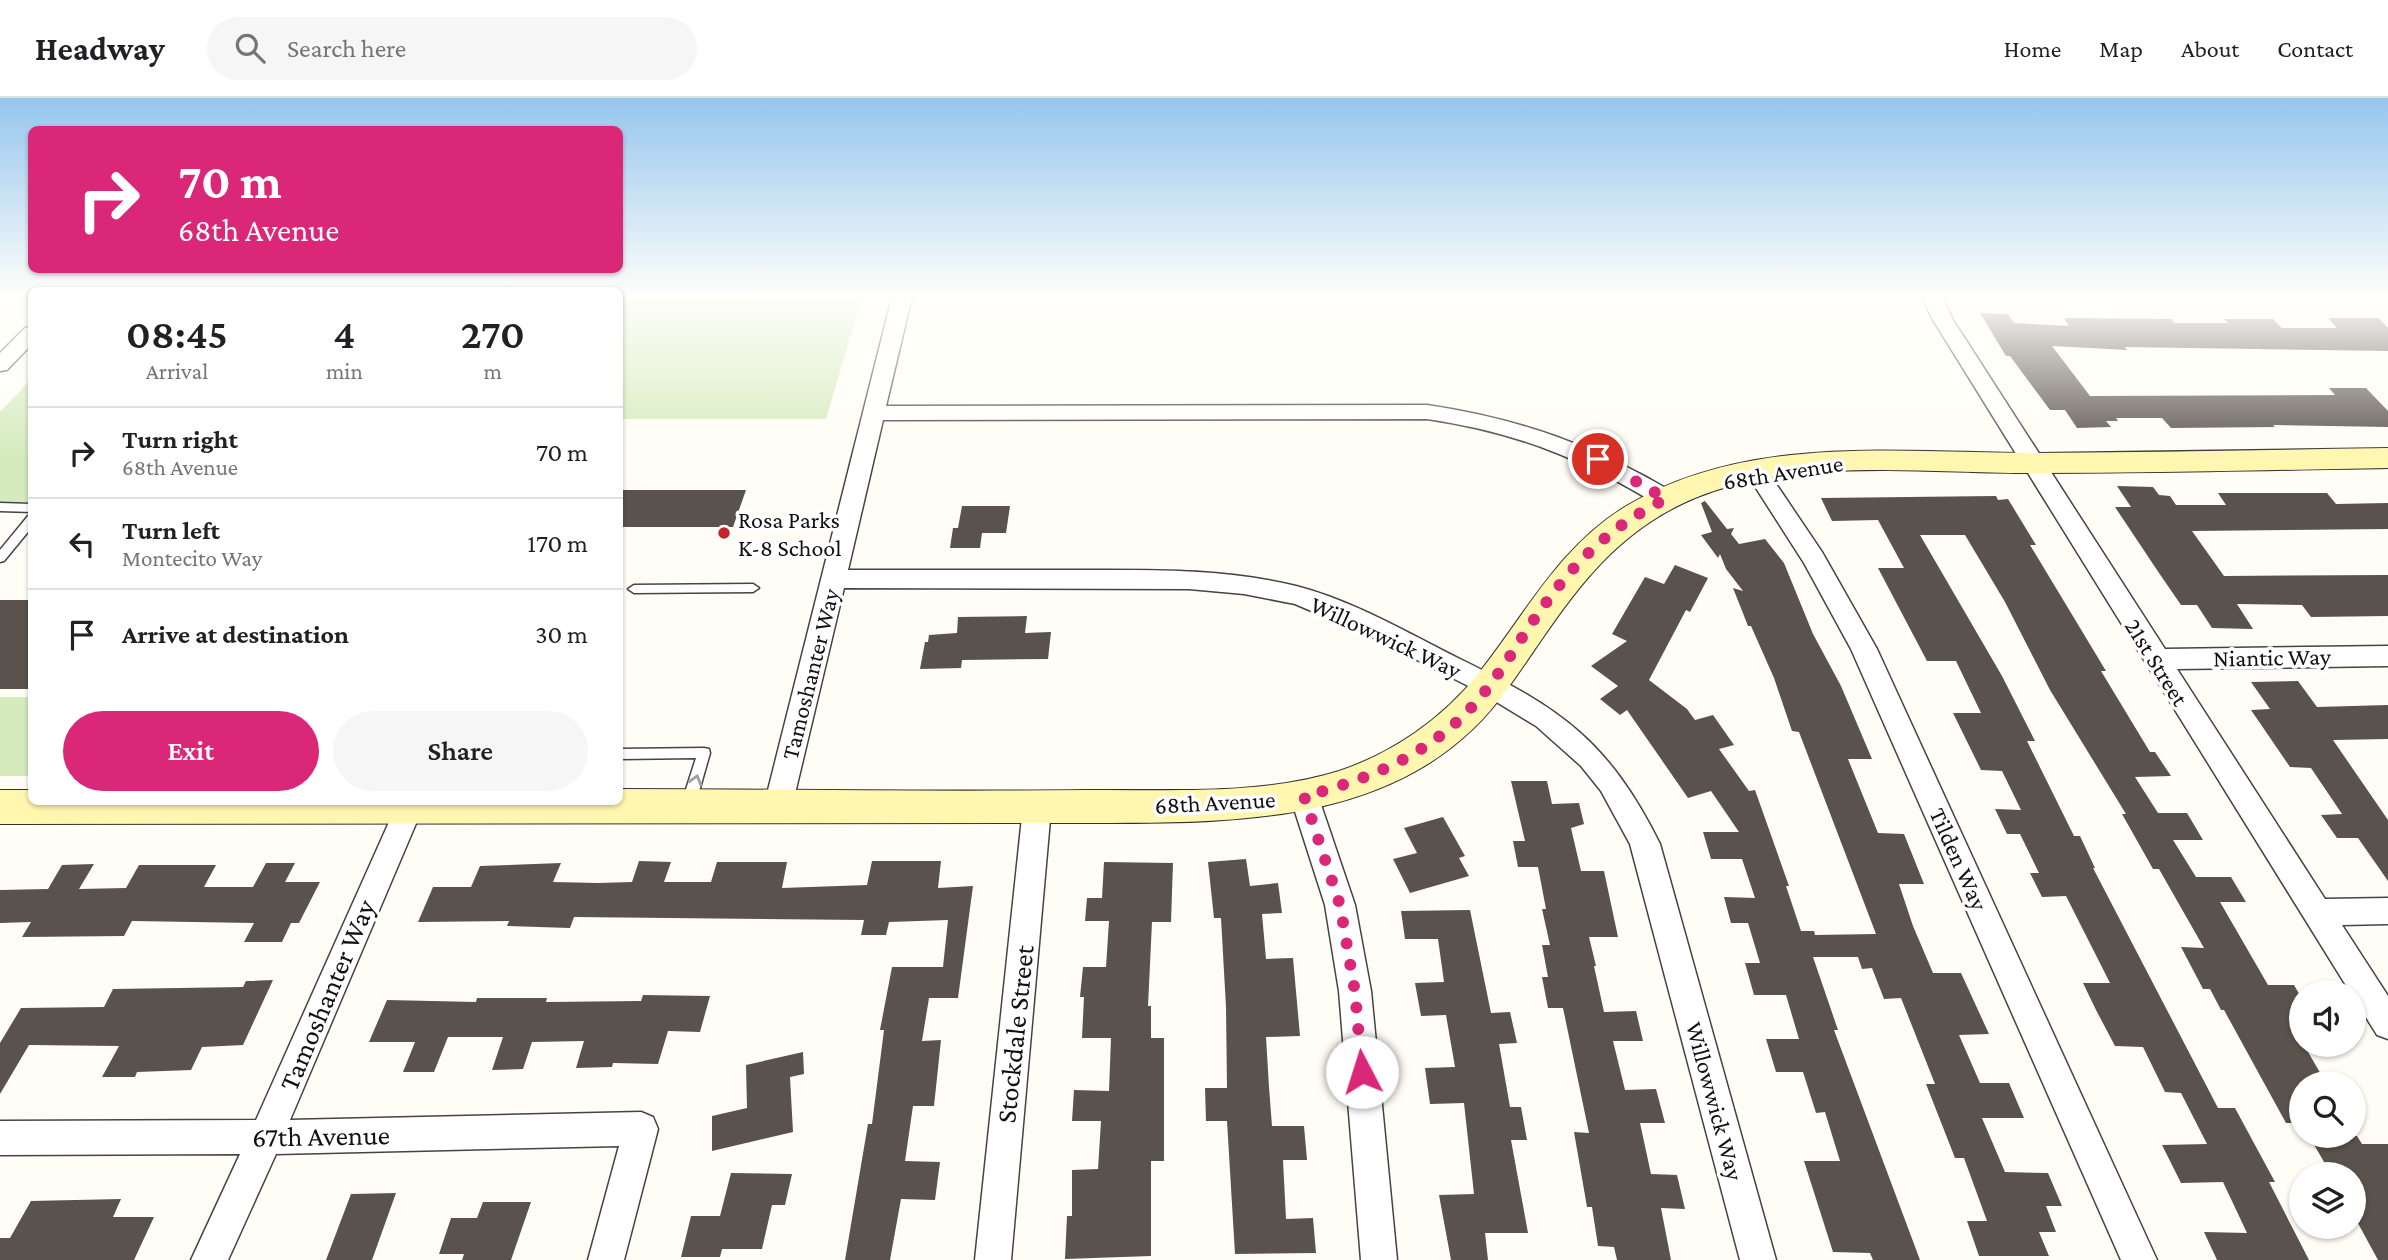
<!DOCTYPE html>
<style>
body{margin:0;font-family:"Crimson Pro",serif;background:#f6f6f6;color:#202124;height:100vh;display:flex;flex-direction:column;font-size:26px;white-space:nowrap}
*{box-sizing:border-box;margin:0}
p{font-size:23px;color:#757577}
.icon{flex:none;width:38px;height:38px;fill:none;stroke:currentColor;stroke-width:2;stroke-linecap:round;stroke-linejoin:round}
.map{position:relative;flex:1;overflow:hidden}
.sheet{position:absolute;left:28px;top:189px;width:595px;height:518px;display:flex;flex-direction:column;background:#fff;border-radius:10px;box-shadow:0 2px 5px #0004}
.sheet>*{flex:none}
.hud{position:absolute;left:28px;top:28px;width:595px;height:147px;border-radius:10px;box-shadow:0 2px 5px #0004;background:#db2777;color:#fff;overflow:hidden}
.buttons{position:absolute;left:2289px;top:882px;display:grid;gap:14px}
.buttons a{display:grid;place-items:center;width:77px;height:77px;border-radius:50%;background:#fff;box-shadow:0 2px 5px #0004;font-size:35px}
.pin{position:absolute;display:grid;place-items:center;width:60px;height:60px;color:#fff;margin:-30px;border:4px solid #fff;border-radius:50%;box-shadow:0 2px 7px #0007}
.me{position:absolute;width:77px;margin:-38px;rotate:355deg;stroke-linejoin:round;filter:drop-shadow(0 0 5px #0008)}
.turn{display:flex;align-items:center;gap:24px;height:147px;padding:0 35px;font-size:32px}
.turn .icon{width:91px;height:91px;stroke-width:2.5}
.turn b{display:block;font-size:49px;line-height:60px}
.eta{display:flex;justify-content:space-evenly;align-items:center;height:119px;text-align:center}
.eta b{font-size:42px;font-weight:600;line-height:49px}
.primary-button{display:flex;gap:14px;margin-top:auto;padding:14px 35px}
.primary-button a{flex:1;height:80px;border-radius:42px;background:#db2777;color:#fff;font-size:28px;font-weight:600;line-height:80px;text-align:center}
.primary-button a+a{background:#f6f6f6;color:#202124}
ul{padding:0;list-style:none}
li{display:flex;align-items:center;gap:21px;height:91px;padding:0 35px;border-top:2px solid #e0e0e0}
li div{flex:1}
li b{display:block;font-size:26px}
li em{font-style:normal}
header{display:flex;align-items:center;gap:42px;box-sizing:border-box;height:98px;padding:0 35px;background:#fff;border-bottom:2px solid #e0e0e0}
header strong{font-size:33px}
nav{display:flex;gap:38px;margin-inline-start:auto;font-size:24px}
.search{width:490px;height:63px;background:#f6f6f6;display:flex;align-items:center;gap:18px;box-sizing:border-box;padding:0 24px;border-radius:38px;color:#757577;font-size:26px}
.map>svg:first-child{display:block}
</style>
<header>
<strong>Headway</strong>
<div class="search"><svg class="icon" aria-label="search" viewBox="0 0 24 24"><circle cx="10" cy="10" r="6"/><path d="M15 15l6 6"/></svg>Search here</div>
<nav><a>Home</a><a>Map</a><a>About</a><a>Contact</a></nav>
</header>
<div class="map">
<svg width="2388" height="1162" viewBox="0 0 2388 1162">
<rect width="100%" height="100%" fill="#fffdf5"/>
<g fill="#d5ebbd">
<path d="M620,199H862L826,321H620Z"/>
<path d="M31,281V404H0V314Z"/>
<rect x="0" y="599" width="31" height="79"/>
</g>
<g fill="#5a524d">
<path d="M1980,215L2008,216L2014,225L2069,228L2064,220L2171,221L2174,225H2228L2224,221H2273L2282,230H2337L2328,220H2379L2388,230V253L2125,249L2127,252L2052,248L2090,298L2335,297L2329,290H2366L2388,313V329L2273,327L2275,329L2171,330L2162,320H2116L2118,323H2106L2111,329L2077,330L2065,312H2050L2010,258H2006Z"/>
<path d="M2117,388L2153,389L2159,397L2170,398L2176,407H2226L2218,395H2327L2336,406L2388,405V431L2192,433L2224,478L2388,477V518L2311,519L2302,507L2237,506L2253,531L2212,530L2197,507H2181L2159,475L2115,409H2131Z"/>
<path d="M620,392H746L733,429H620Z"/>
<path d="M1996,398L1998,402L2008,401L2036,447H2030L2106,573H2101L2150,654H2155L2171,678L2135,679L2158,715H2187L2203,742H2173L2196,779H2231L2246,804H2220L2268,887H2294L2301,899V947H2304L2326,985H2301V1025H2286L2224,912H2221L2210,891H2203L2181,849L2204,850L2159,771H2153L2122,716H2126L2050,592L2005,504L1965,437H1920L2002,578L2035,643H2027L2074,738H2080L2095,770H2093L2218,1010H2235L2275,1084H2269L2309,1162H2217L2204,1134L2247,1135L2223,1084L2181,1085L2162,1047L2207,1046L2181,995L2165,994L2143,949L2115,948L2096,912L2083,885H2110L2066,798L2042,799L2030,775H2039L2020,736H2007L1995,711L2021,712L2002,673L1981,672L1953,615H1981L1956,563H1927L1878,470H1904L1878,422L1832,423L1821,400Z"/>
<path d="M1705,403L1727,431L1734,430L1731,436L1739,446L1765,441L1784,465L1813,536L1841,588L1872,661H1848L1878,735L1904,736L1924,786H1899L1913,828L1933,875H1961L1989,936L1959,937L1980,985H2009L2024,1020H1982L2005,1074L2048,1075L2062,1108H2046L2056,1134H2039L2049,1158H1979L1967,1123H1987L1964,1060H1955L1926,986H1935L1901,900L1884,901L1872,870L1862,871L1858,859H1813L1838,932H1834L1920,1162H1873L1870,1155L1833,1154L1804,1063H1840L1825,1014L1816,1015L1803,974H1776L1766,941H1799L1786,897H1754L1745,865H1760L1748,825H1731L1724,799L1755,800L1742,761H1711L1703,734H1739L1711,693L1688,700L1627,612L1620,617L1600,601L1618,588L1591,568L1627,543L1612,536L1645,479L1664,486L1675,467L1708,480L1690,514L1686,512L1649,582L1687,611L1695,622L1713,617L1734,647L1719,651L1749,693L1755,692L1789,788H1786L1801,833H1814L1815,837L1876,836L1799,634L1792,633L1774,580L1751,528H1748L1733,490L1743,493L1726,471L1720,456L1718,460L1701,437L1712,434L1701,405Z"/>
<path d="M962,408H1010L1006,435H982L980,450H950L953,430H958Z"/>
<rect x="0" y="502" width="32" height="89"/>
<path d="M1027,518L1025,535L1051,534L1048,561L962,562L961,570L920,571L925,544H928L929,537L957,535L958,519Z"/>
<path d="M2298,583L2317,609L2388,607V641L2333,642L2388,722V783L2358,740H2337L2321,717L2342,716L2311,670L2290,669L2251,612L2270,611L2251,584Z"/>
<path d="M1511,683H1547L1552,706L1579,705L1584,726L1571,730L1581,773H1604L1618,839H1589L1596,868H1594L1604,914L1636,913L1643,943H1613L1625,992L1656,991L1665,1025H1640L1651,1076L1677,1077L1685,1111L1661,1110L1671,1162H1617L1614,1149L1598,1148L1592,1109H1587L1574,1034L1589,1035L1563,910H1548L1542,879H1548L1542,847H1550L1542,811H1546L1538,769H1518L1513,743H1525Z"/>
<path d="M1443,719L1465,758L1459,760L1469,778L1410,795L1393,761L1417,755L1404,730Z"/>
<path d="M1246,761L1250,788L1278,785L1282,815L1262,816L1266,861L1293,860L1300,938L1266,939L1269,989L1272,1028H1304L1307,1062H1283L1286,1121L1313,1120L1316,1155L1235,1156L1227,1023H1206L1205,990H1227L1226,909L1221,820H1214L1208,764Z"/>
<path d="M639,763L671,764L664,784H711L717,764H787L782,790L867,787L872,763H941L938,790L973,788L958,900H929L922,943L941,942L934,1008H913L905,1063L940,1064L935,1102L901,1101L890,1162H845L868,1026H872L884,932H880L892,869H943L948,822L889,824L886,837H861L864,822L574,819L570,830L507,828L509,823L418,824L433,789H471L480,768L561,765L553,784L598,785L632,784Z"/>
<path d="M1104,764L1173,765L1171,824H1152L1148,908H1151V940H1164V1063H1151V1158L1065,1161L1067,1118H1072V1072L1098,1071L1101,1023H1072L1074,992L1109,993L1111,940H1082L1084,899H1080L1083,869H1106L1109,823H1085L1087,800H1102Z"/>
<path d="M266,765H295L285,784H320L299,825H291L282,844H244L254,825L132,823L124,838L22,839L31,824L0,825V792L48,791L62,767L94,766L79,791L126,790L139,767H216L204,789H253Z"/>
<path d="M1470,812L1491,915L1510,914L1517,945L1499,946L1510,1009H1521L1527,1042H1511L1528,1135H1485L1488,1162H1451L1439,1097L1474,1096L1464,1005L1430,1006L1425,970L1455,969L1446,917L1421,918L1415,885L1444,884L1438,841H1405L1401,813Z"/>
<path d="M273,882L243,947L202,949L191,972L137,974L135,979H102L119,948L29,947L0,996V945L21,910L104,909L113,891L243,889L246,883Z"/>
<path d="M643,897L710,898L700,934L668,933L658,966L613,965L612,969L576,970L584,943L532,944L523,971L492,972L503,939H448L434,974H403L415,944H369L387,902L476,904L477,900H547L546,904L641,903Z"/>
<path d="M803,954L804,976L790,979L793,1034L712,1053V1018L747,1010L746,967Z"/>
<path d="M2309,1038H2357L2362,1046H2388V1162H2378L2354,1118V1076H2331Z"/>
<path d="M731,1075L792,1076L785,1107H772L762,1151H722L720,1159H681L691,1118H720Z"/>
<path d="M396,1095L372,1162H326L351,1096Z"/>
<path d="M121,1101L113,1119H154L134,1162H0V1140H10L31,1103Z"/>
<path d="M483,1104H531L511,1162H462L464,1156H439L451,1120H477Z"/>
</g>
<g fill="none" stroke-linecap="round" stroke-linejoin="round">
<defs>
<g id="lane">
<path d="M0,405L32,406V414L0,413Z"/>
<path d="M32,417V429L4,463L0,464V452L28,418Z"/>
<path d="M753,486L759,490L753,494L634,495L628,491L634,487Z"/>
<path d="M704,650L709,651L710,655L696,704L694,708L689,709L684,708L682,704L696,660L620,661V651Z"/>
</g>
<g id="street">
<path d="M892,199H912L886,308L1427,307C1520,321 1594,347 1674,395L1678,401L1674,407L1666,409L1658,407C1582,360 1515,334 1427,321L883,322L848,472C923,472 999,472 1075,472C1149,472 1223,470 1296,488C1354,503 1406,534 1460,561C1561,611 1608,642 1660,746L1776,1162H1740L1630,746L1601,693L1581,668L1536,628L1480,594L1370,538L1295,506L1244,496L1189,491L844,490L792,708L788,716L778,720L768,716L764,708Z"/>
<path d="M1922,199H1942L1953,222L2165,551L2388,548V568L2177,571L2325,801L2388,800V826L2342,827L2388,898V941L2377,937L2354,900V894H2350L1933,222Z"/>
<path d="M32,228V246L7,272L0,273V255L25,230Z"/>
<path d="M1756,365L1764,368L1822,454L1877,551L2157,1162H2121L1851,551L1804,465L1745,373L1748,368Z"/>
<path d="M1304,686L1314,690L1318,698L1355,807L1371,893L1397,1162H1361L1339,893L1325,807L1290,698L1294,690Z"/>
<path d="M1037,698L1047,702L1051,710L1011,1162H975L1023,710L1027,702Z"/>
<path d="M398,704H420L423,709L290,1022L641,1014L653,1019L658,1031L624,1162H588L619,1048L276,1056L228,1162H191L240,1056L0,1057V1023L256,1022Z"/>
</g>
<path id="secondary" d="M2388,350V370C2271,372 2153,375 2036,375C1927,376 1798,358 1695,400C1602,439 1563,513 1508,590C1404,737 1217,724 1058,725L0,726V692H32V704H620V691C775,691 930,694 1085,692C1169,691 1259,698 1339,673C1393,655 1443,620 1478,576C1525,517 1560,447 1628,407C1750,335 1901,355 2037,355C2154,354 2271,352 2388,350Z"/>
</defs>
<use href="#lane" stroke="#444" stroke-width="3"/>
<use href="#street" stroke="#444" stroke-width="3"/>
<use href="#secondary" stroke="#333" stroke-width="2"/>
<use href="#lane" fill="#fff" fill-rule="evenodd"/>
<use href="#street" fill="#fff" fill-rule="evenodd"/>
<use href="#secondary" fill="#fff6b0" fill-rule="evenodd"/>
</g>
<defs><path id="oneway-chevron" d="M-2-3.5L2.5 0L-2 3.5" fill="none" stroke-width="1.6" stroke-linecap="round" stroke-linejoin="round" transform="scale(1.75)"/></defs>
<use stroke="#a0a0a0" href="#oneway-chevron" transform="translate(696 682) rotate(-74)"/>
<linearGradient id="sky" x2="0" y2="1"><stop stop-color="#95c6ee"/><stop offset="0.55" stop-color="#fffefa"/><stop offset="1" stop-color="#fffefa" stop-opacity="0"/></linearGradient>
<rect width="2388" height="361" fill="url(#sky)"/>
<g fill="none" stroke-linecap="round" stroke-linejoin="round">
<path stroke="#db2777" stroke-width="12" stroke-dasharray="0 21.6" d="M1362,974L1355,894L1340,807L1304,698C1365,683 1425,658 1468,613C1498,582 1518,543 1543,509C1576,462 1614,426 1666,401L1598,361"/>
</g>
<circle fill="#c4262e" stroke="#fff" stroke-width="2.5" cx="724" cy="435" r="7"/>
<g text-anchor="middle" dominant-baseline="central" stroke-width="7" stroke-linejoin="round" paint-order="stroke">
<g font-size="24" fill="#111" stroke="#fff">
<text transform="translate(1783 374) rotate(-9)">68th Avenue</text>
<text transform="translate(1386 539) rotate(25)">Willowwick Way</text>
<text transform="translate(2272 559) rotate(-1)">Niantic Way</text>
<text transform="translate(2157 564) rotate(58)">21st Street</text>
<text transform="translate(810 576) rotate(-76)">Tamoshanter Way</text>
<text transform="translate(1215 704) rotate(-3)">68th Avenue</text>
<text transform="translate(1959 761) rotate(66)">Tilden Way</text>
<text transform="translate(1715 1003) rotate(75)">Willowwick Way</text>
</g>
<g font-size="24" fill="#111" stroke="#fff" text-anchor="start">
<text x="738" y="421">Rosa Parks<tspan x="738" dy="28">K-8 School</tspan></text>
</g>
<g font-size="28" fill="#111" stroke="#fff">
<text transform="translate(327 897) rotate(-67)">Tamoshanter Way</text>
<text transform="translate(1015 936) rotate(-84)">Stockdale Street</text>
<text transform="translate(321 1038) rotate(-1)">67th Avenue</text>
</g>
</g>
</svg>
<div class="buttons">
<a><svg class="icon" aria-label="sound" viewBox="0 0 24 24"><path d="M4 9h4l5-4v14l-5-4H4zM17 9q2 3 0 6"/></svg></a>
<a><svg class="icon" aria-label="search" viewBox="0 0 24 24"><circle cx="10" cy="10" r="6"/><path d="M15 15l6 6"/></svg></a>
<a><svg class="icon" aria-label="layers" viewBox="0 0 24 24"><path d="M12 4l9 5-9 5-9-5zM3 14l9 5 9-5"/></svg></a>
</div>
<div class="pin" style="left:1598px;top:361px;background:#d93025"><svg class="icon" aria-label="arrive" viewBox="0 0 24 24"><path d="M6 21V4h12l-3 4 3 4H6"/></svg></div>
<svg class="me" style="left:1362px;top:974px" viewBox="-20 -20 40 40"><circle r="19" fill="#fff"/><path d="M0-13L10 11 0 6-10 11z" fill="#db2777"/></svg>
<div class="hud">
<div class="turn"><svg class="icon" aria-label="right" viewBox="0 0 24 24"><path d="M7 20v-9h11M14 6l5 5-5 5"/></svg><div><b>70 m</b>68th Avenue</div></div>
</div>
<section class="sheet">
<div class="eta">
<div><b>08:45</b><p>Arrival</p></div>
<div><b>4</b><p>min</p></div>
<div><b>270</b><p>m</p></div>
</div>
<ul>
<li><svg class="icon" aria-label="right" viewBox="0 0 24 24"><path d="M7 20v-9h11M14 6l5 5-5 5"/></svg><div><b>Turn right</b><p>68th Avenue</p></div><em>70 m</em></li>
<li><svg class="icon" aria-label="left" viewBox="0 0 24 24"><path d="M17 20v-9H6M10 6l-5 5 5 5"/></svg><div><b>Turn left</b><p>Montecito Way</p></div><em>170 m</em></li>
<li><svg class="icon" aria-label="arrive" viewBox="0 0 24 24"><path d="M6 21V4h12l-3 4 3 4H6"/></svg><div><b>Arrive at destination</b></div><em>30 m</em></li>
</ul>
<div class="primary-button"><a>Exit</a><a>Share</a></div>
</section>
</div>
